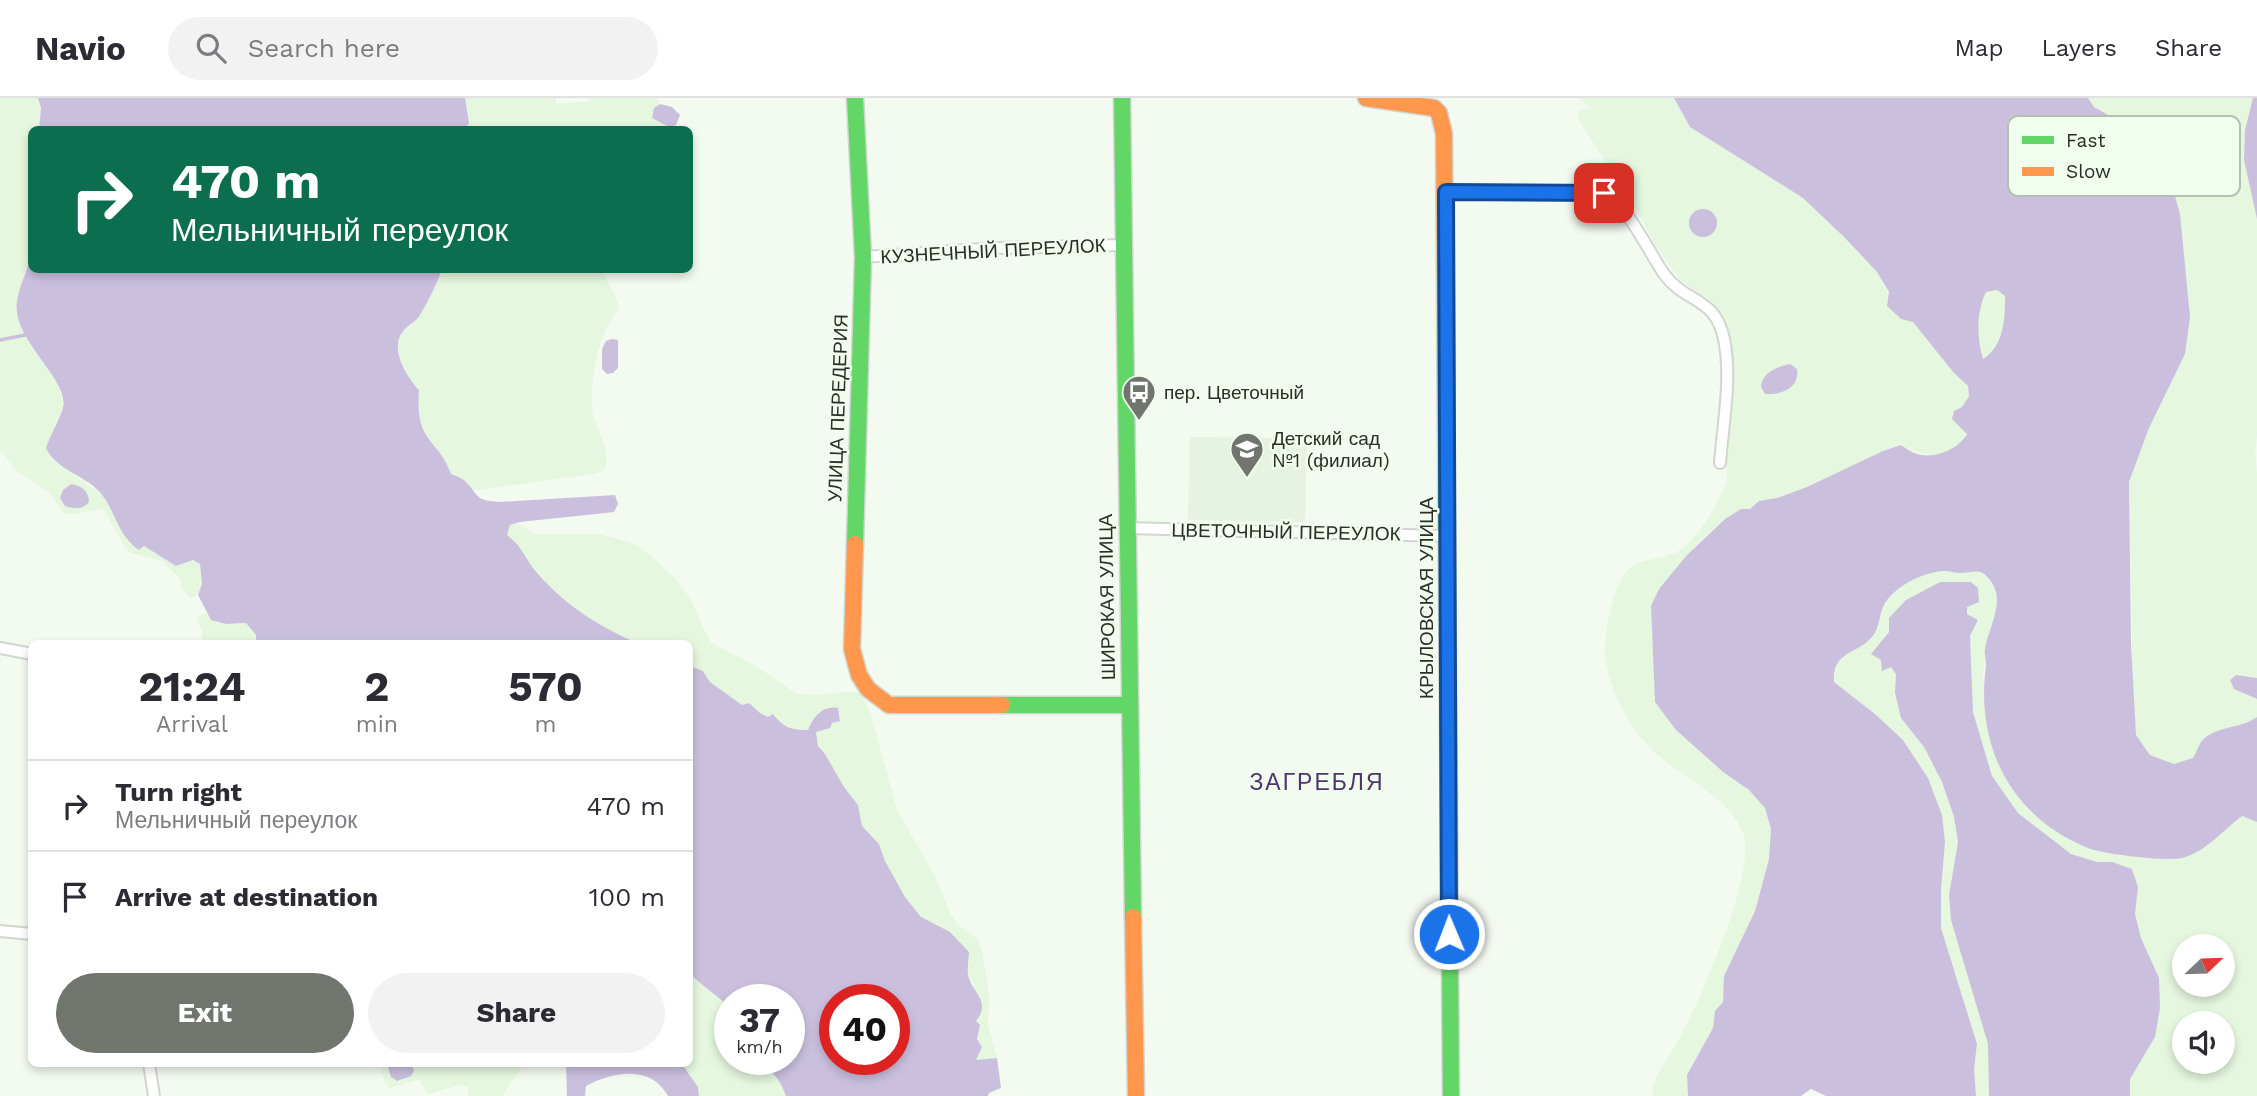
<!DOCTYPE html>
<meta charset="utf-8">
<style>
body{margin:0;font-family:"Work Sans",sans-serif;background:#f2f2f3;color:#2b2b33;height:100vh;display:flex;flex-direction:column;font-size:26px;white-space:nowrap}
*{box-sizing:border-box;margin:0}
p{font-size:23px;color:#7c7c81}
.icon{flex:none;width:38px;height:38px;fill:none;stroke:currentColor;stroke-width:2;stroke-linecap:round;stroke-linejoin:round}
.map{position:relative;flex:1;overflow:hidden}
.side{position:absolute;left:28px;top:542px;width:665px;height:427px;display:flex;flex-direction:column;background:#fff;border-radius:10px;box-shadow:0 4px 10px #0003}
.side>*{flex:none}
.guide{position:absolute;left:28px;top:28px;width:665px;height:147px;border-radius:10px;box-shadow:0 4px 10px #0003;background:#0b6e4f;color:#fff;overflow:hidden}
.needle{width:46px;rotate:67deg}
.fabs{position:absolute;left:2172px;top:836px;display:grid;gap:14px}
.fabs a{display:grid;place-items:center;width:63px;height:63px;border-radius:50%;background:#fff;box-shadow:0 4px 10px #0003;font-size:35px}
.speed{position:absolute;left:714px;top:886px;display:flex;gap:14px;font-size:35px;font-weight:700;text-align:center}
.speed>*{display:grid;place-content:center;width:91px;height:91px;border-radius:50%;background:#fff;box-shadow:0 4px 10px #0003;line-height:1}
.speed small{font-size:18px;font-weight:400}
.speed .limit{border:10px solid #d22;background:#fff;color:#111}
.pin{position:absolute;display:grid;place-items:center;width:60px;height:60px;color:#fff;margin:-30px;border-radius:14px;box-shadow:0 4px 10px #0006}
.me{position:absolute;width:77px;margin:-38px;rotate:359deg;stroke-linejoin:round;filter:drop-shadow(0 0 5px #0008)}
.turn{display:flex;align-items:center;gap:24px;height:147px;padding:0 28px;font-size:32px}
.turn .icon{width:91px;height:91px;stroke-width:2.5}
.turn b{display:block;font-size:49px;line-height:60px}
.eta{display:flex;justify-content:space-evenly;align-items:center;height:119px;text-align:center}
.eta b{font-size:42px;font-weight:700;line-height:49px}
.action{display:flex;gap:14px;margin-top:auto;padding:14px 28px}
.action a{flex:1;height:80px;border-radius:42px;background:#70756e;color:#fff;font-size:28px;font-weight:700;line-height:80px;text-align:center}
.action a+a{background:#f2f2f3;color:#2b2b33}
ul{padding:0;list-style:none}
li{display:flex;align-items:center;gap:21px;height:91px;padding:0 28px;border-top:2px solid #e1e1e2}
li div{flex:1}
li b{display:block;font-size:26px}
li em{font-style:normal}
header{display:flex;align-items:center;gap:42px;box-sizing:border-box;height:98px;padding:0 35px;background:#fff;border-bottom:2px solid #e1e1e2}
header strong{font-size:33px}
nav{display:flex;gap:38px;margin-inline-start:auto;font-size:24px}
.search{width:490px;height:63px;background:#f2f2f3;display:flex;align-items:center;gap:18px;box-sizing:border-box;padding:0 24px;border-radius:38px;color:#7c7c81;font-size:26px}
.map>svg:first-child{display:block}
</style>
<header>
<strong>Navio</strong>
<div class="search"><svg class="icon" aria-label="search" viewBox="0 0 24 24"><circle cx="10" cy="10" r="6"/><path d="M15 15l6 6"/></svg>Search here</div>
<nav><a>Map</a><a>Layers</a><a>Share</a></nav>
</header>
<div class="map">
<svg width="2257" height="998" viewBox="0 0 2257 998">
<rect width="100%" height="100%" fill="#f3faf0"/>
<path fill="#e6f3e2" d="M1190,339L1307,340L1305,424L1188,422Z"/>
<g fill="#e5f7df" fill-rule="evenodd">
<path d="M0,0H38L41,10L39,31L32,32L31,157L17,204L22,230L32,250L57,285L64,308L55,326L52,362L103,397L130,446L144,448L176,468L193,462L200,466L202,486L198,497L191,500L182,490L180,481L162,463L131,455L126,451L103,410L76,416H65L49,394L16,372L0,352Z"/>
<path d="M465,0H556V6L591,3L590,0H657L660,6L654,10L669,29L676,27L673,32L465,31L469,25Z"/>
<path d="M1579,0H1674L1690,29L1803,100L1846,141L1877,174L1901,221L1913,223L1954,275L1968,288L1969,298L1962,309L1967,336C1952,362 1924,360 1901,347L1807,389L1777,400L1759,403L1751,411C1726,412 1690,452 1676,472V632L1722,674L1749,692L1765,710L1771,731L1769,761L1755,813L1724,878V904L1715,913L1713,930L1687,977L1688,998H1652C1655,974 1665,966 1676,946C1699,908 1751,785 1745,743C1740,709 1691,682 1665,663C1635,641 1613,602 1606,565C1603,549 1607,529 1610,513C1613,502 1619,482 1626,474C1638,460 1658,462 1674,455C1694,448 1720,404 1726,384C1728,379 1727,374 1726,369L1733,276L1728,235L1724,221L1712,203L1681,183L1672,171L1653,143L1622,82L1602,58L1578,21V14L1581,11H1591Z"/>
<path d="M2089,0H2253L2245,32L2244,61L2257,121V337L2255,356L2257,375V580L2250,578L2234,591L2257,601V619C2230,639 2213,621 2193,660L2174,666L2150,657L2136,637L2133,600L2129,384L2149,330L2152,43L2094,9Z"/>
<path d="M442,172H602C607,185 616,196 619,209C615,218 609,225 605,233C595,256 591,284 592,309C593,330 615,353 603,373L593,376L471,393L466,383L451,376C444,357 437,352 426,337C418,324 418,307 419,292C407,279 389,250 404,232C409,226 416,224 420,217C429,202 436,187 442,172Z"/>
<path d="M1997,192L2005,198C2005,221 2004,247 1983,261C1978,238 1976,215 1986,194Z"/>
<path d="M516,425L536,436H599L629,444L643,451L675,480L690,500L710,544L756,568L797,596L822,597L849,593L859,595L865,602L870,614L897,712L937,782L951,817L958,827L977,840L982,854L989,895L988,927L997,960L975,963L977,941L974,886L968,877L969,853L921,819L905,799L885,763L879,746L862,728L858,707L844,689L825,656L818,648L816,634L832,624L840,623L838,610L812,622L808,632C791,631 783,629 773,616L768,619L760,615L749,605L742,607L710,584L703,573L690,568V546C674,546 655,549 640,546C607,540 560,500 537,475C525,462 522,447 507,437L510,427Z"/>
<path d="M1973,472C2001,481 1999,508 1992,532C1990,539 1985,546 1985,553C1984,563 1985,571 1982,581L2094,753L2181,761L2242,718L2257,724V998H2130L2129,981L2155,939L2159,880L2141,840L2135,816L2138,789L2112,764H2097L2071,756L2018,715L1992,678L1973,614L1970,538L1978,522L1967,516V509L1940,484L1906,502L1880,547L1881,562L1891,569L1896,576L1895,595L1901,620L1924,649L1942,684L1954,719L1958,744L1949,797L1988,946L1989,998H1976L1974,971L1977,946L1941,830V791L1945,744L1942,717L1928,680L1903,642L1875,616L1834,584C1833,555 1852,556 1870,541C1880,532 1879,517 1885,506C1895,488 1926,472 1946,473C1957,473 1963,475 1973,472ZM2184,849H2222V887H2184ZM2184,926H2222V964H2184Z"/>
<path d="M207,515C216,528 231,526 246,525L256,537V546H202V533L197,519Z"/>
<path d="M690,874L694,880L730,909V961C760,961 775,969 786,998H699L698,989L682,966H690Z"/>
<path d="M380,966H387L391,979L414,973L412,966H524L502,998H469L467,989L460,987L428,996L419,982L390,990L385,984Z"/>
</g>
<g fill="#cac0de" fill-rule="evenodd">
<path d="M38,0H465L469,25L465,32L39,31L41,10Z"/>
<path d="M1674,0H2088L2094,9L2152,42L2166,66L2180,116L2190,219L2185,256L2149,330L2129,384L2131,545L2136,637L2150,657L2174,666L2193,660C2196,655 2198,649 2201,644C2213,628 2241,631 2257,619V724L2242,718C2223,732 2206,754 2182,760C2168,764 2102,756 2088,750C2011,719 1975,648 1986,567C1986,562 1984,556 1985,551C1988,531 2005,505 1992,485C1980,468 1976,475 1960,475C1955,475 1950,473 1944,473C1924,474 1897,487 1885,505C1879,515 1880,530 1872,539C1856,557 1832,553 1834,584L1875,616L1903,642L1928,680L1942,717L1945,744L1941,791V830L1977,946L1974,971L1976,998H1826L1811,991L1801,998H1688L1687,977L1713,930L1715,913L1723,904L1724,878L1755,813L1769,761L1771,731L1765,710L1749,692L1723,674L1676,632L1655,604L1651,508L1659,491L1687,457L1725,421L1741,411H1750L1759,403L1777,400L1807,389L1883,353L1901,347C1906,350 1911,354 1917,356C1934,361 1958,352 1967,336L1952,321L1954,313L1962,309L1969,298L1968,288L1954,275L1913,224L1901,221L1887,208L1889,194L1877,174L1846,141L1803,100L1690,29ZM1997,192L2005,198C2005,221 2004,248 1983,261C1977,239 1976,215 1986,194Z"/>
<path d="M2253,0H2257V121L2244,62L2245,32Z"/>
<path d="M660,6L672,9L680,17L676,27L669,29L652,20L654,10Z"/>
<circle cx="1703" cy="125" r="14"/>
<path d="M31,157L32,172H442C436,187 429,202 420,217C416,224 409,226 404,232C388,250 407,279 419,292C418,307 418,324 426,337C437,353 443,355 451,376C455,378 463,380 466,384C480,399 475,402 499,404L615,397L618,406L614,414L520,424L510,427L507,437C523,449 525,461 537,475C568,509 598,528 639,546H256V537L246,525L226,526L211,522L198,497L202,486L200,466L193,462L176,468L144,448L139,452C119,439 116,416 103,398C88,377 57,374 46,350C50,338 60,320 63,310C70,281 11,242 17,203C19,189 28,171 31,157Z"/>
<path d="M612,241L618,242V270L613,275L607,276L602,271V251L606,243Z"/>
<path d="M1790,266L1797,271C1800,290 1782,297 1765,296L1761,289C1762,274 1777,269 1790,266Z"/>
<path d="M71,386C82,388 88,392 89,404C82,412 75,411 65,408L60,400L63,392Z"/>
<path d="M1940,484H1971L1978,490L1979,504L1967,509V516L1978,522L1970,538L1973,614L1992,678L2018,715L2071,756L2097,764H2112L2132,771L2138,789L2135,816L2141,840L2159,880L2160,910L2155,939L2130,981V998H1989L1988,946L1951,822L1949,797L1958,744L1954,719L1942,684L1924,649L1901,620L1895,595L1896,576L1891,569L1882,573L1881,562L1871,556L1889,534V520L1906,502Z"/>
<path d="M690,568L703,573L710,584L742,607L749,605L760,615L768,619L773,616C783,629 791,632 808,632C813,619 823,607 838,610L840,623L832,625L830,630L816,634L818,648L825,656L844,689L858,707L862,728L879,746L885,763L905,799L921,819L950,834L969,854C969,860 967,870 968,877C972,895 992,903 976,923L980,927L977,941L982,949L976,962L997,960L1001,990L989,995L988,998H786C779,979 769,967 749,961H789V901H730V909L694,880L690,874ZM835,901H894V961H835Z"/>
<path d="M2236,577L2257,580V601L2234,591L2230,582Z"/>
<path d="M387,966H412L414,973L411,978L397,983L391,979Z"/>
<path d="M566,966H682L698,989L699,998H668C651,967 614,973 586,988L585,998H567Z"/>
</g>
<g fill="none" stroke-linecap="round" stroke-linejoin="round">
<path stroke="#cac0de" stroke-width="3.5" d="M0,242L25,237"/>
<defs>
<g id="street">
<path d="M1446,94H1598C1624,98 1649,155 1664,176C1686,206 1715,198 1724,241C1732,280 1723,325 1720,365"/>
<path d="M863,159L997,150L1124,147"/>
<path d="M1127,430L1446,438"/>
<path d="M0,550L32,556"/>
<path d="M0,833L32,836"/>
<path d="M149,966L154,998"/>
</g>
<g id="fast">
<path d="M1122,0L1133,819"/>
<path d="M1446,341L1451,998"/>
<path d="M855,446L863,159L855,0"/>
<path d="M1002,607H1130"/>
</g>
<g id="slow">
<path d="M1366,0L1434,10L1439,15L1444,36L1446,341"/>
<path d="M855,446L852,551L859,577L868,591L889,607H1002"/>
<path d="M1133,819L1136,998"/>
</g>
</defs>
<use href="#street" stroke="#d1d6cf" stroke-width="14"/>
<use href="#fast" stroke="#d1d6cf" stroke-width="19"/>
<use href="#slow" stroke="#d1d6cf" stroke-width="19"/>
<use href="#street" stroke="#fdfefd" stroke-width="10"/>
<use href="#fast" stroke="#63d668" stroke-width="16"/>
<use href="#slow" stroke="#ff974d" stroke-width="16"/>
</g>
<g fill="none" stroke-linecap="round" stroke-linejoin="round">
<defs>
<path id="route" d="M1449,836L1446,94L1604,95"/>
</defs>
<use href="#route" stroke="#114b97" stroke-width="18"/>
<use href="#route" stroke="#1a73e8" stroke-width="12"/>
</g>
<defs>
<symbol id="bus-pin" viewBox="-11 -11 22 30"><path d="M0 17L-7.5 6A9.5 9.5 0 1 1 7.5 6Z" fill="#70756e" stroke="#f1fded"/><path d="M-5-6H5V4H4V6H2V4H-2V6H-4V4H-5ZM-3.5-4V0h7V-4ZM-3.5 1.2v1.5H-2V1.2ZM2 1.2v1.5H3.5V1.2Z" fill="#fff"/></symbol>
<symbol id="school-pin" viewBox="-11 -11 22 30"><path d="M0 17L-7.5 6A9.5 9.5 0 1 1 7.5 6Z" fill="#70756e" stroke="#f1fded"/><path d="M0-5L7-2L0 1L-7-2ZM-4 1L0 2.5L4 1V4Q0 6-4 4Z" fill="#fff"/></symbol>
</defs>
<g fill-rule="evenodd">
<use href="#bus-pin" x="1120" y="275" width="38" height="52"/>
<use href="#school-pin" x="1228" y="332" width="38" height="52"/>
</g>
<g text-anchor="middle" dominant-baseline="central" stroke-width="5" stroke-linejoin="round" paint-order="stroke">
<g font-size="19" fill="#2a2e28" stroke="#f1fded">
<text transform="translate(993 153) rotate(-3)">КУЗНЕЧНЫЙ ПЕРЕУЛОК</text>
<text transform="translate(838 310) rotate(-88)">УЛИЦА ПЕРЕДЕРИЯ</text>
<text transform="translate(1286 434) rotate(1)">ЦВЕТОЧНЫЙ ПЕРЕУЛОК</text>
<text transform="translate(1107 499) rotate(-91)">ШИРОКАЯ УЛИЦА</text>
<text transform="translate(1426 500) rotate(-90)">КРЫЛОВСКАЯ УЛИЦА</text>
</g>
<g font-size="19" fill="#2a2e28" stroke="#f1fded" text-anchor="start">
<text x="1164" y="294">пер. Цветочный</text>
<text x="1272" y="340">Детский сад<tspan x="1272" dy="22">№1 (филиал)</tspan></text>
</g>
<g font-size="23" letter-spacing="2" fill="#4e3571" stroke="#f1fded">
<text x="1317" y="684">ЗАГРЕБЛЯ</text>
</g>
</g>
<rect x="2008" y="18" width="232" height="80" rx="10" fill="#f1fded" stroke="#b5bfb2" stroke-width="2"/>
<rect x="2022" y="38" width="32" height="8" fill="#63d668"/>
<rect x="2022" y="69" width="32" height="9" fill="#ff974d"/>
<g font-size="19" fill="#2a2e28">
<text x="2066" y="49">Fast</text>
<text x="2066" y="80">Slow</text>
</g>
</svg>
<div class="fabs">
<a><svg class="needle" viewBox="-14 -14 28 28"><path d="M0-13l5 13h-10z" fill="#e53935"/><path d="M0 13l5-13h-10z" fill="#7c7c81"/></svg></a>
<a><svg class="icon" aria-label="sound" viewBox="0 0 24 24"><path d="M4 9h4l5-4v14l-5-4H4zM17 9q2 3 0 6"/></svg></a>
</div>
<div class="speed"><div>37<small>km/h</small></div><div class="limit">40</div></div>
<div class="pin" style="left:1604px;top:95px;background:#d93025"><svg class="icon" aria-label="arrive" viewBox="0 0 24 24"><path d="M6 21V4h12l-3 4 3 4H6"/></svg></div>
<svg class="me" style="left:1449px;top:836px" viewBox="-20 -20 40 40"><circle r="17" fill="#1a73e8" stroke="#fff" stroke-width="3"/><path d="M0-11L8 9 0 5-8 9z" fill="#fff"/></svg>
<div class="guide">
<div class="turn"><svg class="icon" aria-label="right" viewBox="0 0 24 24"><path d="M7 20v-9h11M14 6l5 5-5 5"/></svg><div><b>470 m</b>Мельничный переулок</div></div>
</div>
<section class="side">
<div class="eta">
<div><b>21:24</b><p>Arrival</p></div>
<div><b>2</b><p>min</p></div>
<div><b>570</b><p>m</p></div>
</div>
<ul>
<li><svg class="icon" aria-label="right" viewBox="0 0 24 24"><path d="M7 20v-9h11M14 6l5 5-5 5"/></svg><div><b>Turn right</b><p>Мельничный переулок</p></div><em>470 m</em></li>
<li><svg class="icon" aria-label="arrive" viewBox="0 0 24 24"><path d="M6 21V4h12l-3 4 3 4H6"/></svg><div><b>Arrive at destination</b></div><em>100 m</em></li>
</ul>
<div class="action"><a>Exit</a><a>Share</a></div>
</section>
</div>
